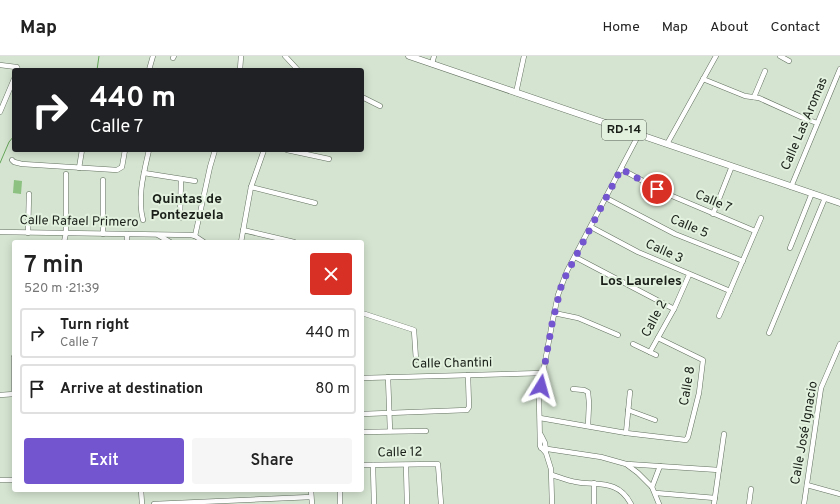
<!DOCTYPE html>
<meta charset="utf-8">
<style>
body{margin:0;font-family:Overpass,sans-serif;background:#f6f6f6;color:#222;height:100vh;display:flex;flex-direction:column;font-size:15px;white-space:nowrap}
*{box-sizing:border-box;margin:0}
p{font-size:13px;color:#767676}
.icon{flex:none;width:22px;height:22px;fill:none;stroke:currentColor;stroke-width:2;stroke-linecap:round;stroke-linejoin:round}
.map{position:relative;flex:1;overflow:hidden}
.details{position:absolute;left:12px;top:184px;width:352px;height:252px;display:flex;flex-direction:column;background:#fff;border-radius:4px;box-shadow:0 2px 10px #0003}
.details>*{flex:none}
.guide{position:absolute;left:12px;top:12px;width:352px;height:84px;border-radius:4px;box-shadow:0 2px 10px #0003;background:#202124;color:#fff;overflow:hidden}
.pin{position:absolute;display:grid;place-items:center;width:34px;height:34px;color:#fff;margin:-17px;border:2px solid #fff;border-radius:50%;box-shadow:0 1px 4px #0007}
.me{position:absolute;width:44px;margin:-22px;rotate:8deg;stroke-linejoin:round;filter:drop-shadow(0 0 3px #0008)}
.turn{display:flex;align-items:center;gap:14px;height:84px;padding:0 12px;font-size:18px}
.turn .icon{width:52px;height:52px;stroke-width:2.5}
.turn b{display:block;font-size:28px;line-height:34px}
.round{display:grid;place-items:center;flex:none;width:42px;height:42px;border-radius:4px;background:#f6f6f6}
.summary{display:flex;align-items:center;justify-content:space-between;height:68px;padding:0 12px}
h1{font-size:24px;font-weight:600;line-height:30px}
.action{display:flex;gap:8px;margin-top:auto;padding:8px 12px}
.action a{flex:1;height:46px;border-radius:4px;background:#7355cf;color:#fff;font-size:16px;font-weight:600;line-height:46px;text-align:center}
.action a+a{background:#f6f6f6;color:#222}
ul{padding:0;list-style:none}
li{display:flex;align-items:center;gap:12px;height:50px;margin:0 8px 6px;padding:0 4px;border:2px solid #e0e0e0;border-radius:4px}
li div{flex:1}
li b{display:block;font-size:15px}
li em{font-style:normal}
header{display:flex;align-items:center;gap:24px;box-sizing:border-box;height:56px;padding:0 20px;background:#fff;border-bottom:1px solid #e0e0e0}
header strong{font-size:19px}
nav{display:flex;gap:22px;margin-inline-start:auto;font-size:14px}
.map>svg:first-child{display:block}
</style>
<header>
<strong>Map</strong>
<nav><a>Home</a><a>Map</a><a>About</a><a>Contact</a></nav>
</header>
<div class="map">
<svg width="840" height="448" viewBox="0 0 840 448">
<rect width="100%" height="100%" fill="#d5e4d1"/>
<path fill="#8cc181" d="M14,124L22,125L21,138L13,137Z"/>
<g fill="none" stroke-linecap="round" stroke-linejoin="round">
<g stroke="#65a658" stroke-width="1">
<path d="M97,14L99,0"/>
<path d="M0,107L9,86L14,80"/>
</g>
<defs>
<g id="minor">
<path d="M285,0L298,14"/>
<path d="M780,0L789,5"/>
<path d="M173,2L174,0"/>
<path d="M432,8L434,0"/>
<path d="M0,9L16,11H17L18,14"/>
<path d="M149,14L153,0"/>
<path d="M240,14L241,0"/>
<path d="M703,23L745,40L759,42L801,61L817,67"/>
<path d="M516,37L524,0"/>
<path d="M362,41L380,50"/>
<path d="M754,41L765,15"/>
<path d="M0,56L14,23"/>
<path d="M667,88L716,0"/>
<path d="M287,94L329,103"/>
<path d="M12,104L14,106L22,108L117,114L122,111L125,94"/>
<path d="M79,112L82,94"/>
<path d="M621,113L665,137L755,175"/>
<path d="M144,117L195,125"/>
<path d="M251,131L315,147"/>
<path d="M791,131L840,13"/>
<path d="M606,142L675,178L743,205"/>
<path d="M713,158L732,110"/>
<path d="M180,162L181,123"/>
<path d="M143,164C137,141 144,116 149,94"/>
<path d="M591,171L638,196L730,235"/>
<path d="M243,174L294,186"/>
<path d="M0,176L191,179L195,180L204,186"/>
<path d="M28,177L29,138"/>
<path d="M103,178V124"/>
<path d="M127,178V186"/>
<path d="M158,179L170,186"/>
<path d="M195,180L210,111L215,94"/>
<path d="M64,186L66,177V118"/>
<path d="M241,186L251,131L264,94"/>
<path d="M790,192L812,137"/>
<path d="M575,201L674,253"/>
<path d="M362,257L414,274L416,304"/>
<path d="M554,257L578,262L618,279"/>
<path d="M719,260L761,162"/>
<path d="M769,277L825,142"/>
<path d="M633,288L656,299"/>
<path d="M650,296L674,253L689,219"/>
<path d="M388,321L390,375"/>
<path d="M362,322L543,317"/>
<path d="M573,333L584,334L588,336L589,347L588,370"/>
<path d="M14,338V301"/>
<path d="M0,339L14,338"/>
<path d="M628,354L655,364"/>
<path d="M362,358L467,354L469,351L468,319"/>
<path d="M540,362L626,377L686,384L688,381L699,337L703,304L658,282"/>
<path d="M362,376L426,375"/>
<path d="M626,377L630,336"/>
<path d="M541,379L545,387L546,395"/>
<path d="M541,392L601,401L626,408L638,417L652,431L659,448"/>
<path d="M627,408L719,414"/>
<path d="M362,409L438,408L441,448"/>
<path d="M373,409L374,448"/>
<path d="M406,409L407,448"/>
<path d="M552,419C559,421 568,425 576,426C598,430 618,423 631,448"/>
<path d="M0,424H14"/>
<path d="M594,427V448"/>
<path d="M807,429L840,438"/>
<path d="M652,431L660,410"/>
<path d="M141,434L142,448"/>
<path d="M311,434L312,448"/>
<path d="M340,434V448"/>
<path d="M656,437L715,442"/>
<path d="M154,448L311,441"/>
<path d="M552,448L551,413L546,397L540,390L539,342L543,317L552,268L558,239L567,215L639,78"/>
<path d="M714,448L724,378"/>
<path d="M749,448L751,433"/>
<path d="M804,448L821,332L840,288"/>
</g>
<path id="major" d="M409,0L840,147"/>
</defs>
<use href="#minor" stroke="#62705f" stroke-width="5.5"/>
<use href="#major" stroke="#62705f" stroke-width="7"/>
<use href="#minor" stroke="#fff" stroke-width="4.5"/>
<use href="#major" stroke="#fff" stroke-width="6"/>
</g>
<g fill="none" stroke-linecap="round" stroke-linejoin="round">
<path stroke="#7355cf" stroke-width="7" stroke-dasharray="0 12.6" d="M541,330L552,268L562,227L621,113L657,133"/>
</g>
<g text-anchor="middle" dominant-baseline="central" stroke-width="4" stroke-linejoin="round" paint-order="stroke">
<rect fill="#e2f1de" stroke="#565f54" stroke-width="1" x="602" y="64" width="44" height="20" rx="3"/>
<g font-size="12" font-weight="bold" fill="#1a2019">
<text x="624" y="74">RD-14</text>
</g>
<g font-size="13" fill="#1a2019" stroke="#e2f1de">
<text transform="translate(805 68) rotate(-67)">Calle Las Aromas</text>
<text transform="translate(713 146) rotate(23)">Calle 7</text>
<text transform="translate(79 166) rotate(1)">Calle Rafael Primero</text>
<text transform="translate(689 171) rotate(23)">Calle 5</text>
<text transform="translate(664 196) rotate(24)">Calle 3</text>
<text transform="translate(655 263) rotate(-62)">Calle 2</text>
<text transform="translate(452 308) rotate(-1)">Calle Chantini</text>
<text transform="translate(688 330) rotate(-80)">Calle 8</text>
<text transform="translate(805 377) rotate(-80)">Calle José Ignacio</text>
<text transform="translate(400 397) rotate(-1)">Calle 12</text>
</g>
<g font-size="14" font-weight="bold" fill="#1a2019" stroke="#e2f1de">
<text x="187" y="143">Quintas de<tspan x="187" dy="16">Pontezuela</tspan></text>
<text x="641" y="225">Los Laureles</text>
</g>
</g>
</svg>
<div class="pin" style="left:657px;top:133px;background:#d93025"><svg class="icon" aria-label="arrive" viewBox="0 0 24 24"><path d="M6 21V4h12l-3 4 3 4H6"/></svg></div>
<svg class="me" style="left:541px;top:330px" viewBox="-20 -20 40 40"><path d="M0-17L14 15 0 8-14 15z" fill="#7355cf" stroke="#fff" stroke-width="4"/></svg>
<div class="guide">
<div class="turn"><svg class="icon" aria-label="right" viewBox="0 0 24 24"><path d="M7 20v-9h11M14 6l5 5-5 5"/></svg><div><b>440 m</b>Calle 7</div></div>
</div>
<section class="details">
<div class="summary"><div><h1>7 min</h1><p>520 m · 21:39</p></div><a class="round" style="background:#d93025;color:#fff"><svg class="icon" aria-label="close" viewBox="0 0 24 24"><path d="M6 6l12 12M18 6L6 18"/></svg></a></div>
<ul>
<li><svg class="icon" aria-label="right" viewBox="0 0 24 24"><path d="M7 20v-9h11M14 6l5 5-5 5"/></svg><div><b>Turn right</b><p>Calle 7</p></div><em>440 m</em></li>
<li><svg class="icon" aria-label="arrive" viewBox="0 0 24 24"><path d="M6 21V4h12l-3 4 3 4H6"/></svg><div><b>Arrive at destination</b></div><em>80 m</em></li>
</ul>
<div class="action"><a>Exit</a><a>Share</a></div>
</section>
</div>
